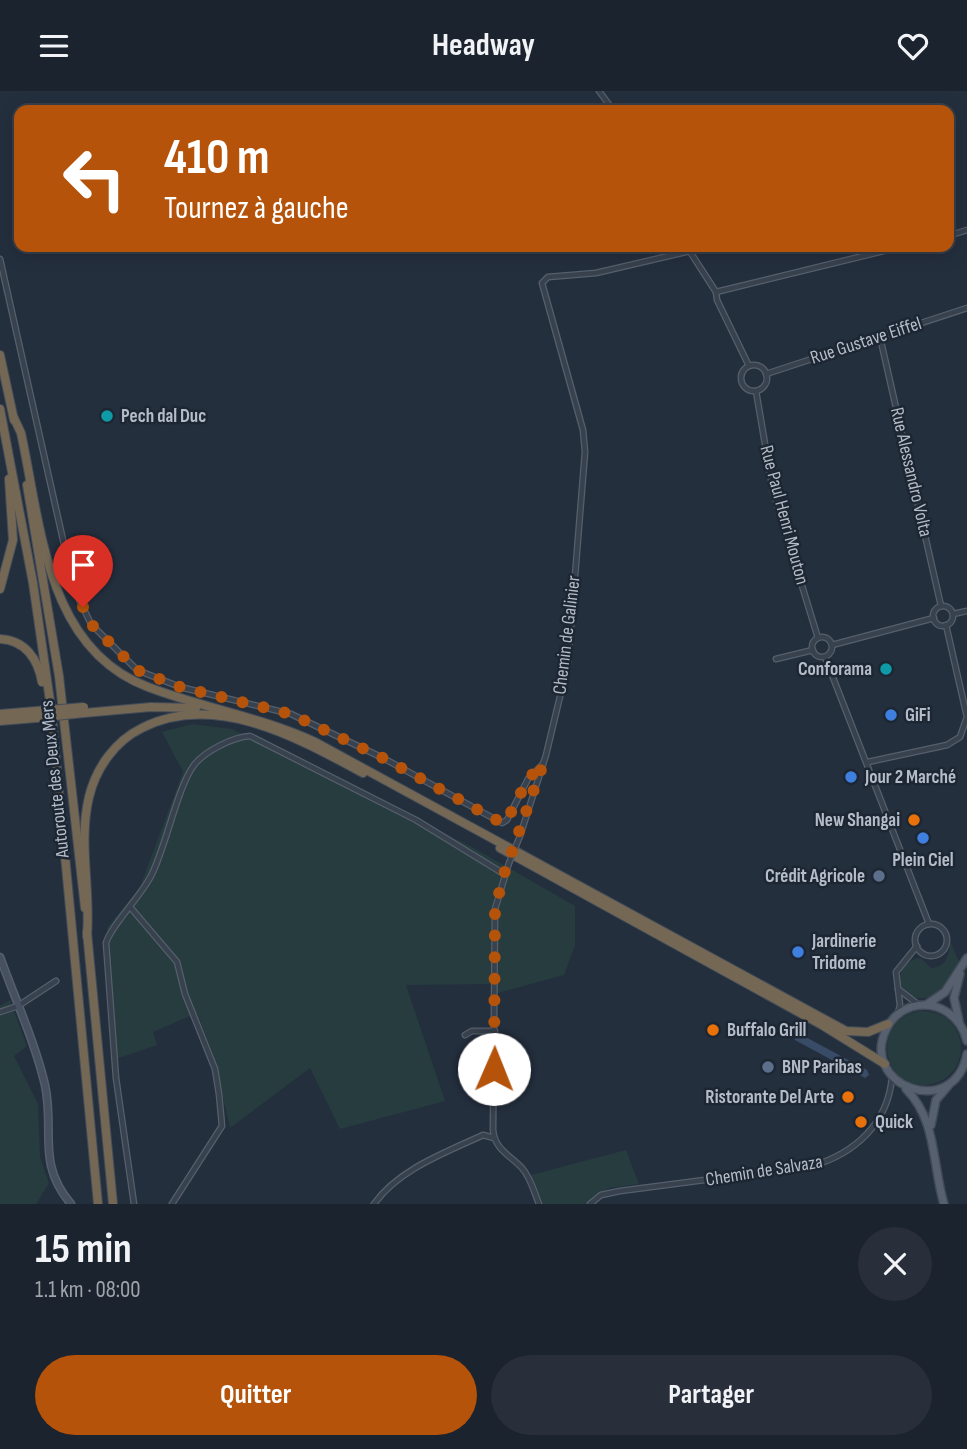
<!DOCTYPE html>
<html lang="fr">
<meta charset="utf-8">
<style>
body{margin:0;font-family:"Sofia Sans Condensed",sans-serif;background:#282f3a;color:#f1f3f6;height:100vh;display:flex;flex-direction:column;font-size:26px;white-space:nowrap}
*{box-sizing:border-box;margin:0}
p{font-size:23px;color:#a0a4aa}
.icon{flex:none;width:38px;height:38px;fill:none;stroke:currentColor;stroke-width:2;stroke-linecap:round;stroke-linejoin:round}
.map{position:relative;height:1113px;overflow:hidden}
.drawer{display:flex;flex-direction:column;background:#1b232e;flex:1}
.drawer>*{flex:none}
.guide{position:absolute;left:14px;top:14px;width:940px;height:147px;border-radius:14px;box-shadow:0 4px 18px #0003,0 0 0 2px #39404a;background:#b45309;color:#fff;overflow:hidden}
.pin{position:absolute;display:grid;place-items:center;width:60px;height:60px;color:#fff;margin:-72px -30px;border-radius:50% 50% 50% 0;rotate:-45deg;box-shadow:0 0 7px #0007}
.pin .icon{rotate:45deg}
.me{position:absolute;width:77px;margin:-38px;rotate:1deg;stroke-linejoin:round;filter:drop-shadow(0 0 5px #0008)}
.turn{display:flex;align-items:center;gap:24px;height:147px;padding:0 35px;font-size:32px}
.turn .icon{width:91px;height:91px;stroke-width:2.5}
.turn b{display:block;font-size:49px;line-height:60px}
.round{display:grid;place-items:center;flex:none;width:74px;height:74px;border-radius:37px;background:#282f3a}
.head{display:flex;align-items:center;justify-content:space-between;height:119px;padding:0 35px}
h1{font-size:42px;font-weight:700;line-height:52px}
.cta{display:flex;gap:14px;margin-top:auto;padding:14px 35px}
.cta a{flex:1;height:80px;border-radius:42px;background:#b45309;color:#fff;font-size:28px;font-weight:700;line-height:80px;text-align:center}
.cta a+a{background:#282f3a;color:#f1f3f6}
header{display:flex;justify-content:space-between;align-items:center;height:91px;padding:0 35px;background:#1b232e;font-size:32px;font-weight:700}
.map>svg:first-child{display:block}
</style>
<header><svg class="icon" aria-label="menu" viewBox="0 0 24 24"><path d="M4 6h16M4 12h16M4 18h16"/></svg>Headway<svg class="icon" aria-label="heart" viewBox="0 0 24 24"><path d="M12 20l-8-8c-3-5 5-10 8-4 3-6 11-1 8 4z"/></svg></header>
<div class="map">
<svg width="967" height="1113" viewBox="0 0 967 1113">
<rect width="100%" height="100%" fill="#242f3e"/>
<g fill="#263c3f">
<path d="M192,633L232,638L472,756L575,815V854L564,884L498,902L494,893L406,894L445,1010L340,1038L310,977L230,1037L213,963L197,922L153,941L157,954L116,968L107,837L140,796L183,681L162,641Z"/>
<path d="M951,852L959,871C949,897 928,919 902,900C896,884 904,868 921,867L931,877C948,875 947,866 951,852Z"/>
<path d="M10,909L27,955L14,965L38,1013L40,1066L49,1092L36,1113H0V915Z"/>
<circle cx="924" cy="957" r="37"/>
<path d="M626,1059L639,1093L609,1097L585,1113H541L531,1084Z"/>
</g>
<path fill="#394c67" d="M798,942L867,979L869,984L865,987L795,949L794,943Z"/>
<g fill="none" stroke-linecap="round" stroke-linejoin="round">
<defs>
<g id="minor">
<path d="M599,0L613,19"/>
<path d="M948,145L967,139"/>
<path d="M687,156L716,201L900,156"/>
<path d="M0,168L74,498L91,533L137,579L180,596L291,623L383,667L502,732L507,729L528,688L543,673"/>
<path d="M716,201L717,209L749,275"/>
<path d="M880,246L941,515"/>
<circle cx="754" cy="287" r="13"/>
<path d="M766,283L967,217"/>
<path d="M756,300L773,400L818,547"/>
<circle cx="943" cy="525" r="10"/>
<path d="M953,523L967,520"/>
<circle cx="822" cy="556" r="10"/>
<path d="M832,554L934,527"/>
<path d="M825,566L929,833"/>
<path d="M776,568L813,559"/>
<path d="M868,671L947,654L960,646L967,626L946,534"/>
<path d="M520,745L546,664L568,572L585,361L583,339L542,192L548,186L596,182L690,160"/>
<path d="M509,772L495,818L493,1039C495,1059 510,1064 522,1077C531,1087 534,1101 539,1113"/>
<path d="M131,817L177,871L185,903L215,978L219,1003L222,1035L172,1113"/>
<circle cx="931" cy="849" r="16"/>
<path d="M898,898L919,914"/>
<path d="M0,921L18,915L56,890"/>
<path d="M898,922L900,914L896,881L917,855"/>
<path d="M465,944L472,940H495"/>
<path d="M134,1113L116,987L106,852C110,836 141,805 151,785C166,756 177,697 194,674C205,660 233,646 250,645L416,729L504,783"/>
<path d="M374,1113C399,1078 445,1062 483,1044L494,1047"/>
<path d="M590,1113L601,1104L620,1100L812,1075C856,1062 888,1032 892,986"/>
</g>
<path id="secondary" d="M0,866C15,908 35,951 45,994C55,1040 36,1072 71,1113"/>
<g id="primary">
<path d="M926,914L945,901L967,867"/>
<path d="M959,930L954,907L960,883"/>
<path d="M967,950C961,925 937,908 911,916C900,920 892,927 887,937C857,994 954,1031 967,963"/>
<path d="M906,998C937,1029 932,1073 944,1113"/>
<path d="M931,1034L936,1009L948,995"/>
</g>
<g id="motorway">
<path d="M0,264L14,329"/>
<path d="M0,318L33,492L51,617L98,1113"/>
<path d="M14,327L21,342C41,434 46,558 148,596C203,617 261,626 315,651L846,940L868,941L888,933"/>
<path d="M27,394L59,585L85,817"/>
<path d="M0,498L13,449L9,388"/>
<path d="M0,548C25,549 38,568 42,591"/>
<path d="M84,622L151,616L196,617"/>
<path d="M0,623L36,620"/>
<path d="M0,630L36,627"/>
<path d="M500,757L822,934L885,973"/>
<path d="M87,841L113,1113"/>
<path d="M87,845C91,799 78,752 89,706C96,677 115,650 142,637C215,600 298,647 363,682"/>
</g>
</defs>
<use href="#minor" stroke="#565f6c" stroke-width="7"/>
<use href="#secondary" stroke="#565f6c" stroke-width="9"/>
<use href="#primary" stroke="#414a57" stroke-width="10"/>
<use href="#motorway" stroke="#434c59" stroke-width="10"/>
<use href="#minor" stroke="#38414e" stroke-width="4.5"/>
<use href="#secondary" stroke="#465061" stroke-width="6"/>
<use href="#primary" stroke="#56606e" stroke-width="7"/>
<use href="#motorway" stroke="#746855" stroke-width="8"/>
<defs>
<path id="minor-bridge" d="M509,772L520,745"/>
<g id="motorway-bridge">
<path d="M36,620L84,616"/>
<path d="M36,627L84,622"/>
</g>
</defs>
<use href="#minor-bridge" stroke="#565f6c" stroke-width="7" stroke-linecap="butt"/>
<use href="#motorway-bridge" stroke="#434c59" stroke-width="10" stroke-linecap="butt"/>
<use href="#minor-bridge" stroke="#38414e" stroke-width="4.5"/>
<use href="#motorway-bridge" stroke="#746855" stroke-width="8"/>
</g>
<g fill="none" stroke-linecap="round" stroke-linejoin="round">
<path stroke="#b45309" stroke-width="12" stroke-dasharray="0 21.6" d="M83,516L91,533L137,579L180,596L291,623L383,667L502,732L507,729L528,688L543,673L504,783L495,818L494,978"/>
</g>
<g fill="#0f9aa8" stroke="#1d2633" stroke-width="2.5">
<circle cx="107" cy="325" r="7"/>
<circle cx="886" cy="578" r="7"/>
</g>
<g fill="#3f7fe0" stroke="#1d2633" stroke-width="2.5">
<circle cx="891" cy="624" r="7"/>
<circle cx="851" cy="686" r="7"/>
<circle cx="923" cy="747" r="7"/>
<circle cx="798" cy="861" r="7"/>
</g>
<g fill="#e8710a" stroke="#1d2633" stroke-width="2.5">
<circle cx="914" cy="729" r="7"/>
<circle cx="713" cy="939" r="7"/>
<circle cx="848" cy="1006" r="7"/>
<circle cx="861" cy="1031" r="7"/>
</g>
<g fill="#5c6f8a" stroke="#1d2633" stroke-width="2.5">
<circle cx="879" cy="785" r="7"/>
<circle cx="768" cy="976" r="7"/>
</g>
<g text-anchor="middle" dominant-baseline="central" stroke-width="5" stroke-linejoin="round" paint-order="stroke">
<g font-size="19" fill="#b4bcc9" stroke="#1d2633">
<text transform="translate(866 250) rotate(-18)">Rue Gustave Eiffel</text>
<text transform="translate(911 381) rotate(77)">Rue Alessandro Volta</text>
<text transform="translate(784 424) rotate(75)">Rue Paul Henri Mouton</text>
<text transform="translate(567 544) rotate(-83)">Chemin de Galinier</text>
<text transform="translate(55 688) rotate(-96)">Autoroute des Deux Mers</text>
<text transform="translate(764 1080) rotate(-9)">Chemin de Salvaza</text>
</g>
<g font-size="19" font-weight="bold" fill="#b4bcc9" stroke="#1d2633" text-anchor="start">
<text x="121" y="325">Pech dal Duc</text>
<text x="872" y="578" text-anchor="end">Conforama</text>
<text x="905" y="624">GiFi</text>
<text x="865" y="686">Jour 2 Marché</text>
<text x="900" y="729" text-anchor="end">New Shangai</text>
<text x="923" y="769" text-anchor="middle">Plein Ciel</text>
<text x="865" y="785" text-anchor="end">Crédit Agricole</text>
<text x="812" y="850">Jardinerie<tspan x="812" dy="22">Tridome</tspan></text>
<text x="727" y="939">Buffalo Grill</text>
<text x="782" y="976">BNP Paribas</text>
<text x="834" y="1006" text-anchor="end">Ristorante Del Arte</text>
<text x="875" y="1031">Quick</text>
</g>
</g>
</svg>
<div class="pin" style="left:83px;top:516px;background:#d93025"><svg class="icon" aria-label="arrive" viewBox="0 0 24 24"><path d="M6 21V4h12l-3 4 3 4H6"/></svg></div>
<svg class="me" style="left:494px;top:978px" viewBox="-20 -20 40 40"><circle r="19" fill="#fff"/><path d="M0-13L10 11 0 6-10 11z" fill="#b45309"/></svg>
<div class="guide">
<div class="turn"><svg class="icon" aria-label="left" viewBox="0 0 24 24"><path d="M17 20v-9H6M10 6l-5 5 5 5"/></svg><div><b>410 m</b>Tournez à gauche</div></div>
</div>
</div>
<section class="drawer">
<div class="head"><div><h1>15 min</h1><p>1.1 km · 08:00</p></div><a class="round"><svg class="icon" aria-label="close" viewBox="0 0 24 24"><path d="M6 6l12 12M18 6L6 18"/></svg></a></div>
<div class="cta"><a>Quitter</a><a>Partager</a></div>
</section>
